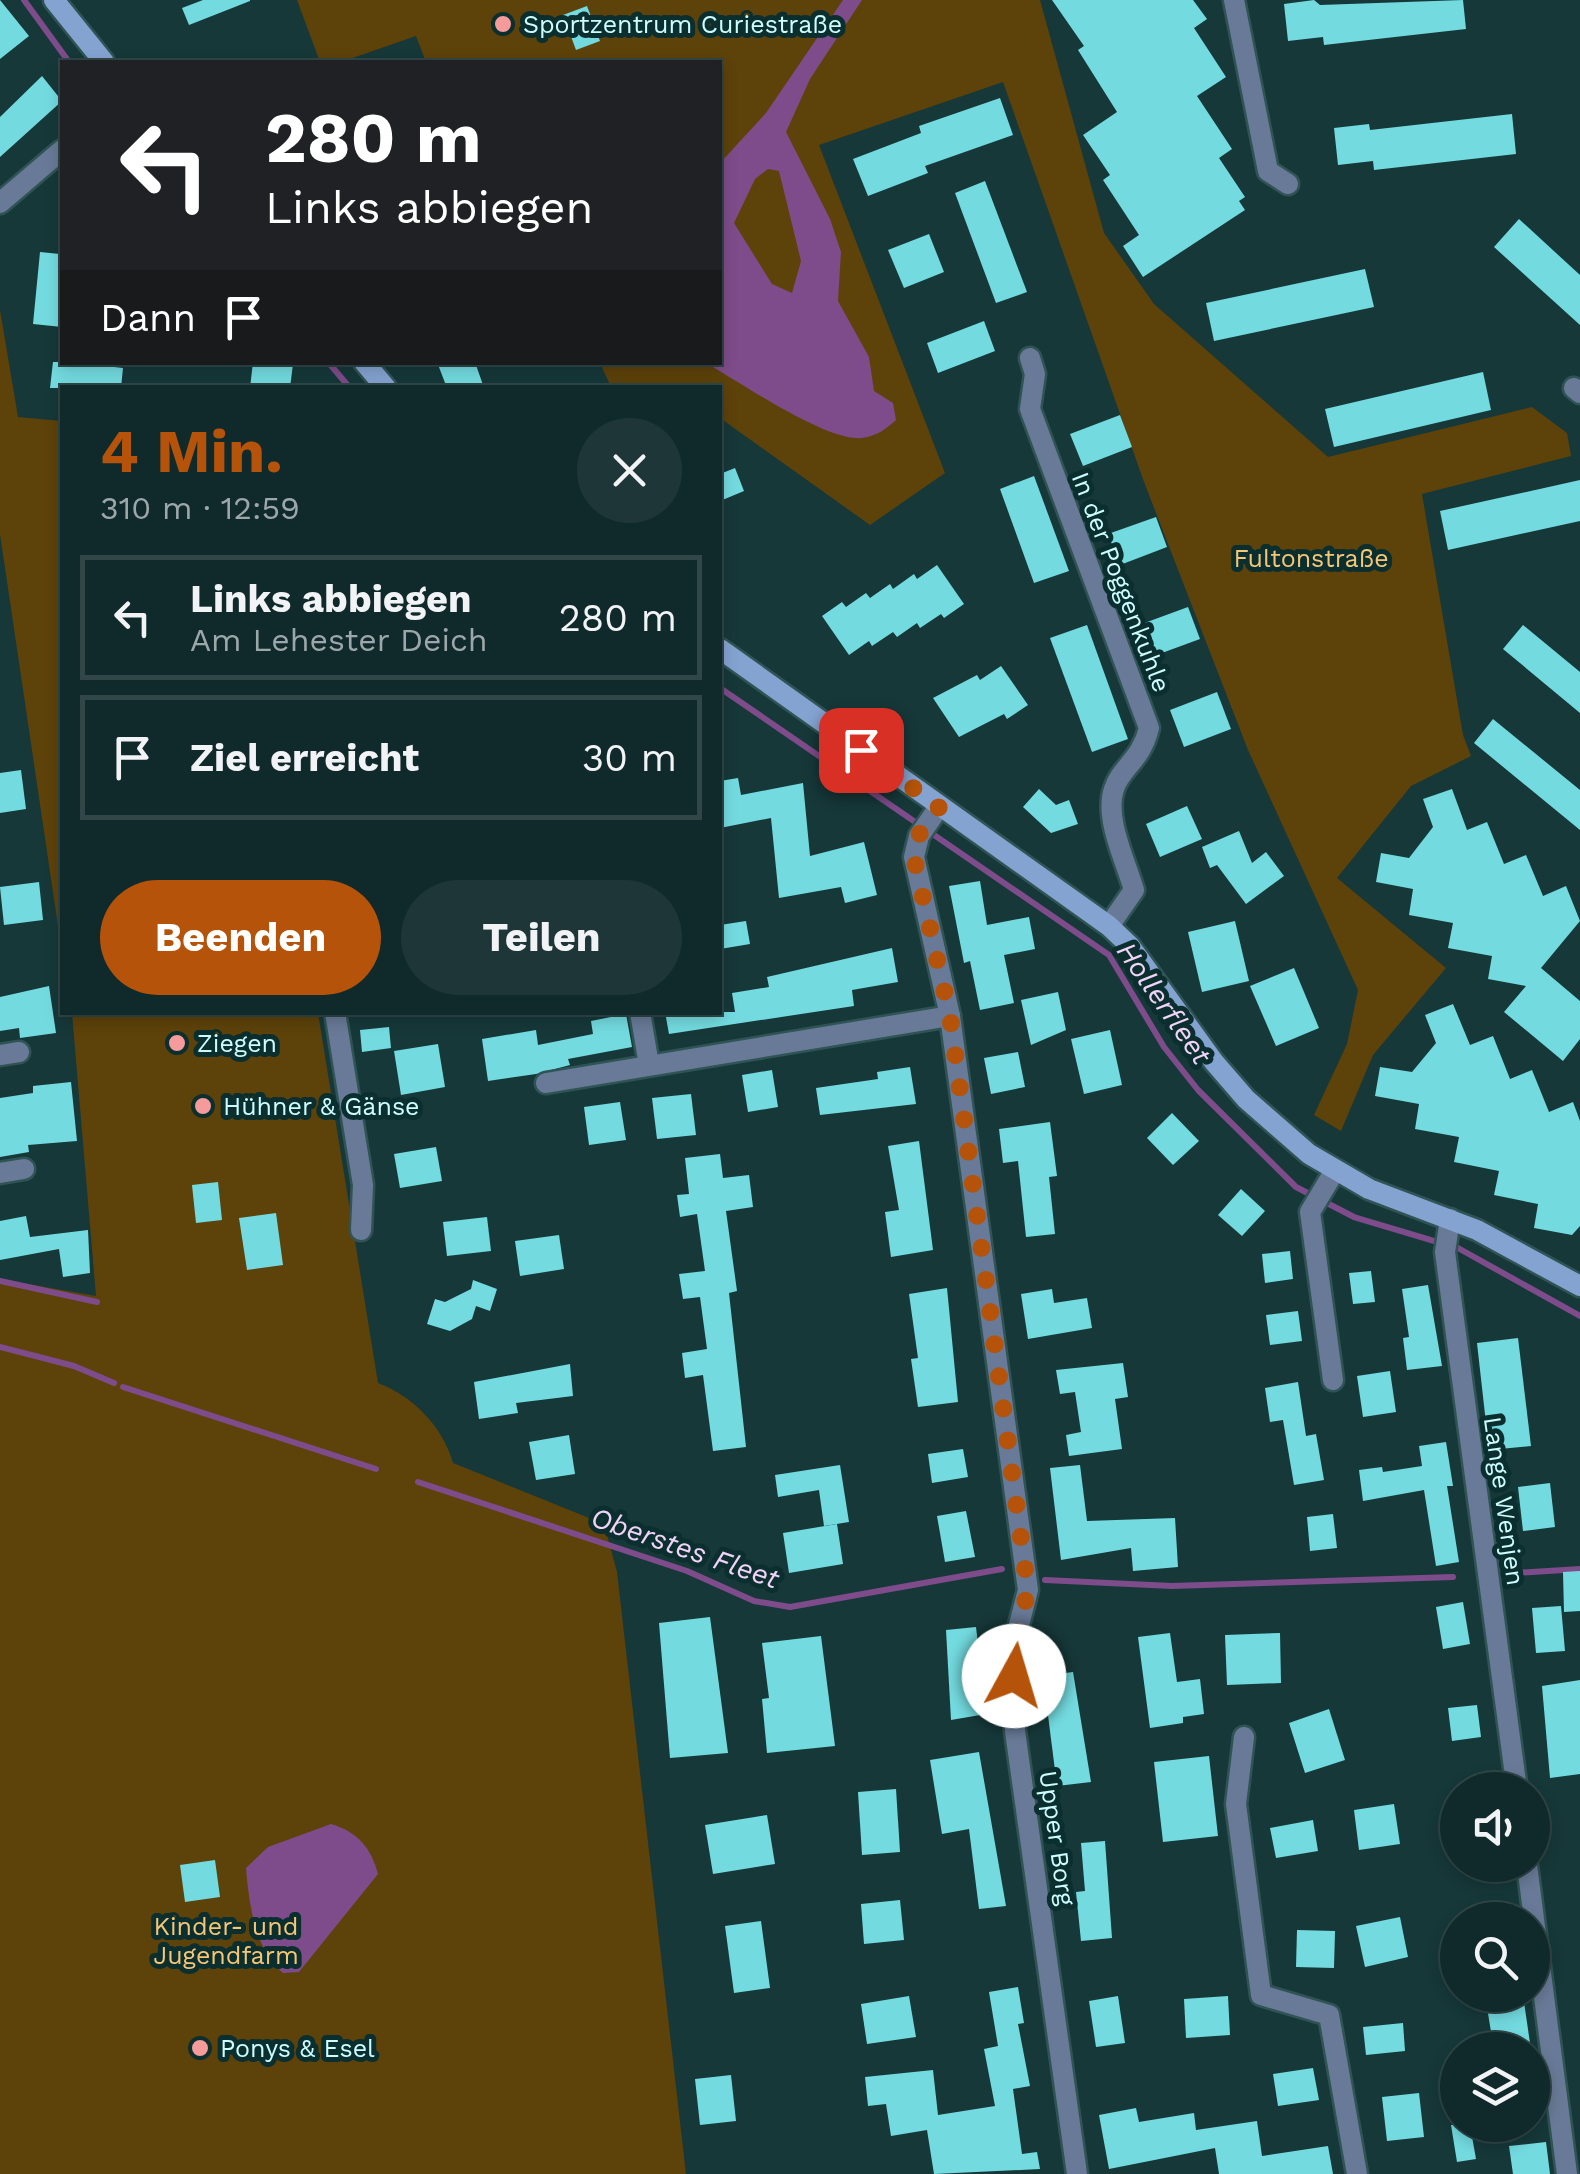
<!DOCTYPE html>
<html lang="de">
<meta charset="utf-8">
<style>
body{margin:0;font-family:"Work Sans",sans-serif;background:#1e3637;color:#f1f3f6;height:100vh;display:flex;flex-direction:column;font-size:38px;white-space:nowrap}
*{box-sizing:border-box;margin:0}
p{font-size:32px;color:#9ca7a9}
.icon{flex:none;width:55px;height:55px;fill:none;stroke:currentColor;stroke-width:2;stroke-linecap:round;stroke-linejoin:round}
.map{position:relative;flex:1;overflow:hidden}
.side{position:absolute;left:60px;top:385px;width:662px;height:630px;display:flex;flex-direction:column;background:#102a2b;border-radius:0px;box-shadow:0 5px 15px #0003,0 0 0 2px #304647}
.side>*{flex:none}
.top-card{position:absolute;left:60px;top:60px;width:662px;height:305px;border-radius:0px;box-shadow:0 5px 15px #0003,0 0 0 2px #304647;background:#202124;color:#fff;overflow:hidden}
.buttons{position:absolute;left:1440px;top:1772px;display:grid;gap:20px}
.buttons a{display:grid;place-items:center;width:110px;height:110px;border-radius:50%;background:#102a2b;box-shadow:0 5px 15px #0003,0 0 0 2px #304647;font-size:50px}
.pin{position:absolute;display:grid;place-items:center;width:85px;height:85px;color:#fff;margin:-42px;border-radius:20px;box-shadow:0 5px 15px #0006}
.me{position:absolute;width:110px;margin:-55px;rotate:6deg;stroke-linejoin:round;filter:drop-shadow(0 0 8px #0008)}
.turn{display:flex;align-items:center;gap:35px;height:210px;padding:0 40px;font-size:45px}
.turn .icon{width:130px;height:130px;stroke-width:2.5}
.turn b{display:block;font-size:70px;line-height:85px}
.then{display:flex;align-items:center;height:95px;padding:0 40px;background:#0003;gap:20px;font-size:38px}
.round{display:grid;place-items:center;flex:none;width:105px;height:105px;border-radius:52px;background:#1e3637}
.overview{display:flex;align-items:center;justify-content:space-between;height:170px;padding:0 40px}
h1{font-size:60px;font-weight:700;line-height:75px;color:#b45309}
.action{display:flex;gap:20px;margin-top:auto;padding:20px 40px}
.action a{flex:1;height:115px;border-radius:60px;background:#b45309;color:#fff;font-size:40px;font-weight:700;line-height:115px;text-align:center}
.action a+a{background:#1e3637;color:#f1f3f6}
ul{padding:0;list-style:none}
li{display:flex;align-items:center;gap:30px;height:125px;margin:0 20px 15px;padding:0 20px;border:5px solid #304647;border-radius:0px}
li div{flex:1}
li b{display:block;font-size:38px}
li em{font-style:normal}
.map>svg:first-child{display:block}
</style>
<div class="map">
<svg width="1580" height="2174" viewBox="0 0 1580 2174">
<rect width="100%" height="100%" fill="#163839"/>
<g fill="#5d420a">
<path d="M297,0H1040L1104,233L1154,304L1328,457L1532,407L1567,433L1571,456L1422,494L1463,735L1471,756L1411,786L1337,878L1446,968L1373,1055L1341,1131L1314,1115L1347,1044L1358,990L1248,750L1144,482L1003,82L819,145L945,473L870,525L720,418V388L611,387L600,363L720,362V62H426L416,36L341,62H320Z"/>
<path d="M0,310L18,417L62,421V953L0,534Z"/>
<path d="M72,1013H318L378,1383C413,1396 443,1427 453,1463L604,1524L617,1572L686,2174H0V1279L96,1296Z"/>
</g>
<g fill="#7e4c8a" fill-rule="evenodd">
<path d="M843,0H862L810,79L786,132L830,219L841,252L838,301L869,357L874,391L893,403L896,420C886,429 877,436 862,438C826,442 740,382 706,363L720,362V163L766,113ZM768,169L779,171L801,261L792,293L772,284L734,223L755,179Z"/>
<path d="M331,1824C358,1832 371,1848 378,1874L299,1972L283,1973C255,1950 249,1904 246,1868L268,1847Z"/>
</g>
<g fill="none" stroke-linecap="round" stroke-linejoin="round">
<g stroke="#7e4c8a" stroke-width="6">
<path d="M24,0L69,62"/>
<path d="M328,362L350,388"/>
<path d="M720,688L1109,955L1164,1047L1198,1090L1296,1187L1354,1217L1458,1248L1580,1316"/>
<path d="M0,1281L97,1302"/>
<path d="M0,1347L74,1366L114,1383"/>
<path d="M123,1387L376,1469"/>
<path d="M418,1482L687,1571L754,1601L790,1607L1002,1569"/>
<path d="M1514,1573L1580,1569"/>
<path d="M1045,1580L1172,1586L1453,1577"/>
</g>
</g>
<g fill="#73dbe0">
<path d="M0,0L29,36L0,59Z"/>
<path d="M203,0H250V1L189,25L182,8Z"/>
<path d="M1052,0H1193L1207,19L1194,28L1226,77L1197,96L1232,149L1219,158L1245,197L1239,201L1245,210L1143,277L1123,246L1139,235L1103,180L1110,175L1083,135L1117,112L1078,50L1084,46Z"/>
<path d="M1314,0L1320,5L1463,0L1466,29L1324,45L1323,37L1288,41L1284,4Z"/>
<path d="M587,6L600,41L576,50L563,15Z"/>
<path d="M42,76L62,101L0,157V117Z"/>
<path d="M1000,98L1013,135L925,166L928,173L868,196L853,159L921,133L919,126Z"/>
<path d="M1512,114L1516,154L1374,170L1373,161L1338,165L1334,128L1369,124L1370,130Z"/>
<path d="M985,181L1027,292L996,303L955,193Z"/>
<path d="M1519,219L1580,275V325L1494,247Z"/>
<path d="M929,234L944,272L904,288L888,250Z"/>
<path d="M40,252L60,254L62,259V327L33,324Z"/>
<path d="M1365,269L1374,307L1214,341L1206,303Z"/>
<path d="M984,321L995,351L938,373L927,343Z"/>
<path d="M53,362H115L114,367L123,368L121,388H50Z"/>
<path d="M253,362L293,364L290,388H250Z"/>
<path d="M437,362H475L484,388H447Z"/>
<path d="M1483,372L1491,410L1334,447L1325,409Z"/>
<path d="M1120,415L1132,447L1083,466L1070,434Z"/>
<path d="M735,468L744,491L720,501V474Z"/>
<path d="M1034,476L1069,571L1034,583L1000,489Z"/>
<path d="M1580,480V521L1448,550L1440,511Z"/>
<path d="M1156,517L1167,547L1120,565L1108,534Z"/>
<path d="M937,565L964,604L944,618L941,614L920,628L917,623L897,637L893,632L872,646L869,641L849,655L822,616L842,602L846,607L866,593L870,598L890,584L893,589L914,574L917,579Z"/>
<path d="M1188,607L1200,639L1151,657L1139,625Z"/>
<path d="M1087,625L1128,739L1092,752L1050,638Z"/>
<path d="M1523,625L1580,672V713L1503,649Z"/>
<path d="M1001,666L1028,705L1007,719L1004,714L959,737L933,698L977,675L980,680Z"/>
<path d="M1217,692L1231,729L1184,747L1170,710Z"/>
<path d="M1493,719L1580,790V830L1474,743Z"/>
<path d="M21,770L26,809L0,813V773Z"/>
<path d="M738,778L741,795L803,783L810,856L864,842L877,895L845,903L841,887L779,898L771,818L720,828V781Z"/>
<path d="M1039,789L1056,805L1069,800L1078,824L1051,833L1023,807Z"/>
<path d="M1452,789L1467,830L1487,822L1504,864L1526,855L1543,896L1566,886L1580,921L1541,968L1580,1001V1039L1563,1061L1504,1012L1526,986L1488,979L1492,956L1448,948L1453,923L1409,915L1413,889L1376,882L1381,853L1409,858L1433,827L1423,799Z"/>
<path d="M1187,806L1202,839L1160,857L1146,824Z"/>
<path d="M1239,831L1252,863L1266,852L1284,876L1246,904L1217,865L1210,868L1202,847Z"/>
<path d="M980,881L987,925L1029,917L1035,949L1004,955L1014,1003L980,1010L970,961L964,963L949,886Z"/>
<path d="M39,882L43,920L4,925L0,887Z"/>
<path d="M746,921L750,944L720,949V925Z"/>
<path d="M1235,921L1249,981L1202,992L1188,932Z"/>
<path d="M892,948L898,982L852,990L854,1006L669,1034L665,1012H735L732,993L769,987L767,977Z"/>
<path d="M1294,968L1319,1028L1276,1046L1250,986Z"/>
<path d="M49,986L56,1033L20,1038L19,1028L0,1031V997Z"/>
<path d="M1058,992L1066,1030L1031,1045L1021,1000Z"/>
<path d="M1453,1004L1470,1045L1493,1036L1510,1079L1532,1070L1549,1112L1573,1102L1580,1121V1226L1572,1235L1534,1228L1538,1204L1494,1195L1499,1171L1454,1162L1459,1137L1415,1129L1419,1104L1375,1096L1380,1067L1412,1072L1436,1043L1425,1015Z"/>
<path d="M626,1014L632,1047L568,1059L570,1065L536,1074L488,1081L482,1039L536,1030L538,1045L593,1034L591,1021Z"/>
<path d="M389,1027L391,1048L362,1052L360,1030Z"/>
<path d="M1110,1030L1122,1085L1084,1094L1071,1039Z"/>
<path d="M438,1044L445,1087L401,1095L394,1051Z"/>
<path d="M1018,1052L1025,1087L991,1094L984,1058Z"/>
<path d="M910,1067L916,1104L820,1115L816,1088L878,1079L877,1072Z"/>
<path d="M772,1070L778,1107L748,1112L742,1075Z"/>
<path d="M71,1082L77,1141L28,1145L29,1152L0,1157V1098L33,1093V1086Z"/>
<path d="M691,1094L696,1135L657,1139L652,1098Z"/>
<path d="M620,1102L626,1140L589,1145L584,1107Z"/>
<path d="M1172,1113L1199,1141L1173,1165L1147,1138Z"/>
<path d="M1050,1122L1057,1176L1049,1177L1055,1234L1026,1237L1018,1161L1003,1163L999,1129Z"/>
<path d="M919,1141L933,1250L891,1257L885,1212L899,1210L888,1146Z"/>
<path d="M436,1147L442,1181L400,1188L394,1154Z"/>
<path d="M720,1154L723,1178L749,1175L753,1207L726,1211L737,1291L729,1293L746,1447L713,1451L703,1375L685,1378L682,1353L707,1349L700,1297L683,1299L679,1274L705,1271L697,1214L680,1217L677,1195L689,1194L685,1158Z"/>
<path d="M218,1182L222,1220L196,1223L192,1185Z"/>
<path d="M1241,1189L1265,1211L1242,1236L1218,1215Z"/>
<path d="M276,1213L283,1265L247,1270L239,1218Z"/>
<path d="M26,1216L30,1237L88,1230L90,1273L63,1277L59,1249L0,1260V1221Z"/>
<path d="M487,1217L491,1251L447,1256L443,1222Z"/>
<path d="M559,1235L564,1269L520,1276L515,1241Z"/>
<path d="M1290,1251L1293,1279L1265,1283L1262,1254Z"/>
<path d="M1371,1271L1375,1302L1353,1304L1349,1273Z"/>
<path d="M473,1280L497,1289L490,1311L476,1306L472,1319L450,1331L427,1324L435,1299L445,1302L471,1289Z"/>
<path d="M1428,1285L1442,1366L1407,1370L1403,1338L1409,1337L1402,1289Z"/>
<path d="M947,1288L958,1402L918,1407L911,1359L918,1358L909,1294Z"/>
<path d="M1052,1289L1054,1303L1087,1298L1092,1328L1028,1339L1021,1294Z"/>
<path d="M1298,1311L1302,1341L1270,1345L1266,1315Z"/>
<path d="M1518,1338L1531,1446L1489,1450L1477,1343Z"/>
<path d="M1123,1363L1128,1397L1115,1399L1122,1449L1069,1456L1066,1435L1081,1432L1075,1392L1060,1394L1056,1370Z"/>
<path d="M570,1364L573,1396L516,1403L518,1413L479,1419L474,1382Z"/>
<path d="M1390,1371L1396,1412L1363,1417L1357,1376Z"/>
<path d="M1298,1382L1306,1436L1316,1434L1324,1480L1294,1485L1283,1420L1270,1422L1265,1388Z"/>
<path d="M569,1435L575,1474L536,1480L529,1442Z"/>
<path d="M1446,1442L1453,1486H1447L1459,1562L1436,1566L1424,1490L1363,1501L1359,1470L1382,1467L1383,1472L1422,1466L1419,1446Z"/>
<path d="M963,1449L968,1477L932,1483L928,1454Z"/>
<path d="M840,1465L849,1522L824,1526L819,1490L778,1497L775,1475Z"/>
<path d="M1080,1465L1087,1521L1175,1518L1178,1567L1133,1571L1131,1548L1061,1560L1050,1468Z"/>
<path d="M1550,1483L1555,1527L1523,1531L1518,1487Z"/>
<path d="M966,1511L975,1557L945,1562L937,1516Z"/>
<path d="M1333,1514L1337,1548L1310,1551L1307,1517Z"/>
<path d="M837,1524L843,1564L789,1573L783,1533Z"/>
<path d="M1580,1571V1611L1564,1612L1563,1572Z"/>
<path d="M1463,1602L1470,1644L1443,1649L1436,1607Z"/>
<path d="M1561,1606L1565,1651L1536,1653L1532,1608Z"/>
<path d="M710,1617L728,1753L670,1758L659,1623Z"/>
<path d="M976,1627L986,1714L951,1720L946,1630Z"/>
<path d="M1170,1633L1177,1682L1200,1679L1204,1714L1183,1717V1723L1150,1728L1138,1637Z"/>
<path d="M1280,1633L1281,1683L1227,1685L1225,1635Z"/>
<path d="M821,1636L835,1746L767,1753L762,1699L769,1698L762,1643Z"/>
<path d="M1073,1672L1091,1782L1057,1786L1043,1676Z"/>
<path d="M1580,1680V1774L1550,1778L1542,1686Z"/>
<path d="M1477,1705L1481,1737L1452,1741L1448,1708Z"/>
<path d="M1329,1709L1345,1760L1305,1773L1289,1723Z"/>
<path d="M979,1752L1006,1906L979,1909L969,1829L942,1834L930,1760Z"/>
<path d="M1209,1756L1218,1836L1163,1842L1154,1762Z"/>
<path d="M896,1789L900,1852L862,1855L858,1792Z"/>
<path d="M1394,1804L1400,1844L1359,1850L1354,1810Z"/>
<path d="M767,1815L775,1864L713,1874L705,1825Z"/>
<path d="M1313,1820L1318,1851L1276,1858L1270,1828Z"/>
<path d="M1105,1841L1112,1938L1081,1941L1076,1892L1085,1891L1081,1843Z"/>
<path d="M215,1860L220,1897L185,1902L180,1865Z"/>
<path d="M900,1900L904,1940L864,1944L861,1904Z"/>
<path d="M1400,1917L1408,1957L1365,1967L1356,1926Z"/>
<path d="M761,1921L770,1988L734,1993L725,1926Z"/>
<path d="M1297,1930L1335,1931L1334,1968L1296,1967Z"/>
<path d="M1018,1987L1024,2023L1018,2024L1030,2086L1013,2089L1022,2154L1037,2152L1040,2169L934,2174L927,2130L891,2136L886,2104L868,2106L865,2077L933,2070L938,2115L995,2106L984,2049L998,2046L989,1992Z"/>
<path d="M1485,1995H1523L1531,2050H1494Z"/>
<path d="M909,1996L916,2037L867,2044L861,2004Z"/>
<path d="M1118,1996L1125,2043L1096,2047L1089,2001Z"/>
<path d="M1228,1996L1230,2035L1186,2038L1184,1999Z"/>
<path d="M1403,2023L1405,2051L1366,2055L1363,2027Z"/>
<path d="M1313,2068L1319,2100L1278,2106L1273,2074Z"/>
<path d="M731,2075L736,2121L700,2125L695,2079Z"/>
<path d="M1419,2093L1424,2137L1387,2141L1382,2097Z"/>
<path d="M1136,2108L1139,2122L1194,2113L1196,2130L1257,2121L1262,2156L1328,2146L1333,2174H1219L1215,2148L1109,2169L1099,2115Z"/>
<path d="M1451,2125H1470L1476,2159L1457,2162Z"/>
<path d="M1546,2142L1550,2174H1513L1509,2146Z"/>
</g>
<g fill="none" stroke-linecap="round" stroke-linejoin="round">
<defs>
<g id="street">
<path d="M1234,0L1268,171L1288,184"/>
<path d="M0,203L62,150"/>
<path d="M1030,358L1035,374L1030,409L1149,728C1141,761 1121,767 1114,789C1104,818 1126,862 1134,890L1109,926"/>
<path d="M1574,388L1580,393"/>
<path d="M939,807L919,836L914,857L950,1016L1028,1590L1013,1648L1015,1731L1077,2174"/>
<path d="M335,1012L363,1185L361,1230"/>
<path d="M640,1012L649,1065"/>
<path d="M0,1055L19,1052"/>
<path d="M546,1083L950,1016"/>
<path d="M0,1173L24,1169"/>
<path d="M1450,1219L1445,1252L1517,1790"/>
<path d="M1333,1380L1310,1212L1334,1172"/>
<path d="M1244,1737L1236,1804L1261,1995L1329,2015L1357,2174"/>
<path d="M1527,1865L1567,2174"/>
</g>
<g id="secondary">
<path d="M54,0L104,62"/>
<path d="M364,362L386,388"/>
<path d="M720,649L1109,926L1130,946L1214,1062L1246,1099L1309,1154L1369,1189L1477,1230L1580,1286"/>
</g>
</defs>
<use href="#street" stroke="#305455" stroke-width="25"/>
<use href="#secondary" stroke="#305455" stroke-width="25"/>
<use href="#street" stroke="#687a97" stroke-width="20"/>
<use href="#secondary" stroke="#85a3d1" stroke-width="20"/>
</g>
<g fill="none" stroke-linecap="round" stroke-linejoin="round">
<path stroke="#b45309" stroke-width="18" stroke-dasharray="0 32.4" d="M861,750L939,807L918,836L914,858L950,1016L1028,1590L1014,1648V1676"/>
</g>
<g fill="#f59b9c" stroke="#0b2e2f" stroke-width="4">
<circle cx="503" cy="24" r="10"/>
<circle cx="177" cy="1043" r="10"/>
<circle cx="203" cy="1106" r="10"/>
<circle cx="200" cy="2048" r="10"/>
</g>
<g text-anchor="middle" dominant-baseline="central" stroke-width="10" stroke-linejoin="round" paint-order="stroke">
<g font-size="25" fill="#cdfdff" stroke="#0b2e2f" text-anchor="start">
<text x="523" y="24">Sportzentrum Curiestraße</text>
<text x="197" y="1043">Ziegen</text>
<text x="223" y="1106">Hühner &amp; Gänse</text>
<text x="220" y="2048">Ponys &amp; Esel</text>
</g>
<g font-size="25" fill="#f6c675" stroke="#0b2e2f">
<text x="1311" y="558">Fultonstraße</text>
<text x="226" y="1926">Kinder- und<tspan x="226" dy="29">Jugendfarm</tspan></text>
</g>
<g font-size="25" fill="#cdfdff" stroke="#0b2e2f">
<text transform="translate(1121 582) rotate(69)">In der Poggenkuhle</text>
<text transform="translate(1504 1501) rotate(82)">Lange Wenjen</text>
<text transform="translate(1057 1838) rotate(82)">Upper Borg</text>
</g>
<g font-size="28" font-style="italic" fill="#f0d4f7" stroke="#0b2e2f">
<text transform="translate(1164 1003) rotate(55)">Hollerfleet</text>
<text transform="translate(685 1548) rotate(19)">Oberstes Fleet</text>
</g>
</g>
</svg>
<div class="buttons">
<a><svg class="icon" aria-label="sound" viewBox="0 0 24 24"><path d="M4 9h4l5-4v14l-5-4H4zM17 9q2 3 0 6"/></svg></a>
<a><svg class="icon" aria-label="search" viewBox="0 0 24 24"><circle cx="10" cy="10" r="6"/><path d="M15 15l6 6"/></svg></a>
<a><svg class="icon" aria-label="layers" viewBox="0 0 24 24"><path d="M12 4l9 5-9 5-9-5zM3 14l9 5 9-5"/></svg></a>
</div>
<div class="pin" style="left:861px;top:750px;background:#d93025"><svg class="icon" aria-label="arrive" viewBox="0 0 24 24"><path d="M6 21V4h12l-3 4 3 4H6"/></svg></div>
<svg class="me" style="left:1014px;top:1676px" viewBox="-20 -20 40 40"><circle r="19" fill="#fff"/><path d="M0-13L10 11 0 6-10 11z" fill="#b45309"/></svg>
<div class="top-card">
<div class="turn"><svg class="icon" aria-label="left" viewBox="0 0 24 24"><path d="M17 20v-9H6M10 6l-5 5 5 5"/></svg><div><b>280 m</b>Links abbiegen</div></div>
<div class="then">Dann<svg class="icon" aria-label="arrive" viewBox="0 0 24 24"><path d="M6 21V4h12l-3 4 3 4H6"/></svg></div>
</div>
<section class="side">
<div class="overview"><div><h1>4 Min.</h1><p>310 m · 12:59</p></div><a class="round"><svg class="icon" aria-label="close" viewBox="0 0 24 24"><path d="M6 6l12 12M18 6L6 18"/></svg></a></div>
<ul>
<li><svg class="icon" aria-label="left" viewBox="0 0 24 24"><path d="M17 20v-9H6M10 6l-5 5 5 5"/></svg><div><b>Links abbiegen</b><p>Am Lehester Deich</p></div><em>280 m</em></li>
<li><svg class="icon" aria-label="arrive" viewBox="0 0 24 24"><path d="M6 21V4h12l-3 4 3 4H6"/></svg><div><b>Ziel erreicht</b></div><em>30 m</em></li>
</ul>
<div class="action"><a>Beenden</a><a>Teilen</a></div>
</section>
</div>
